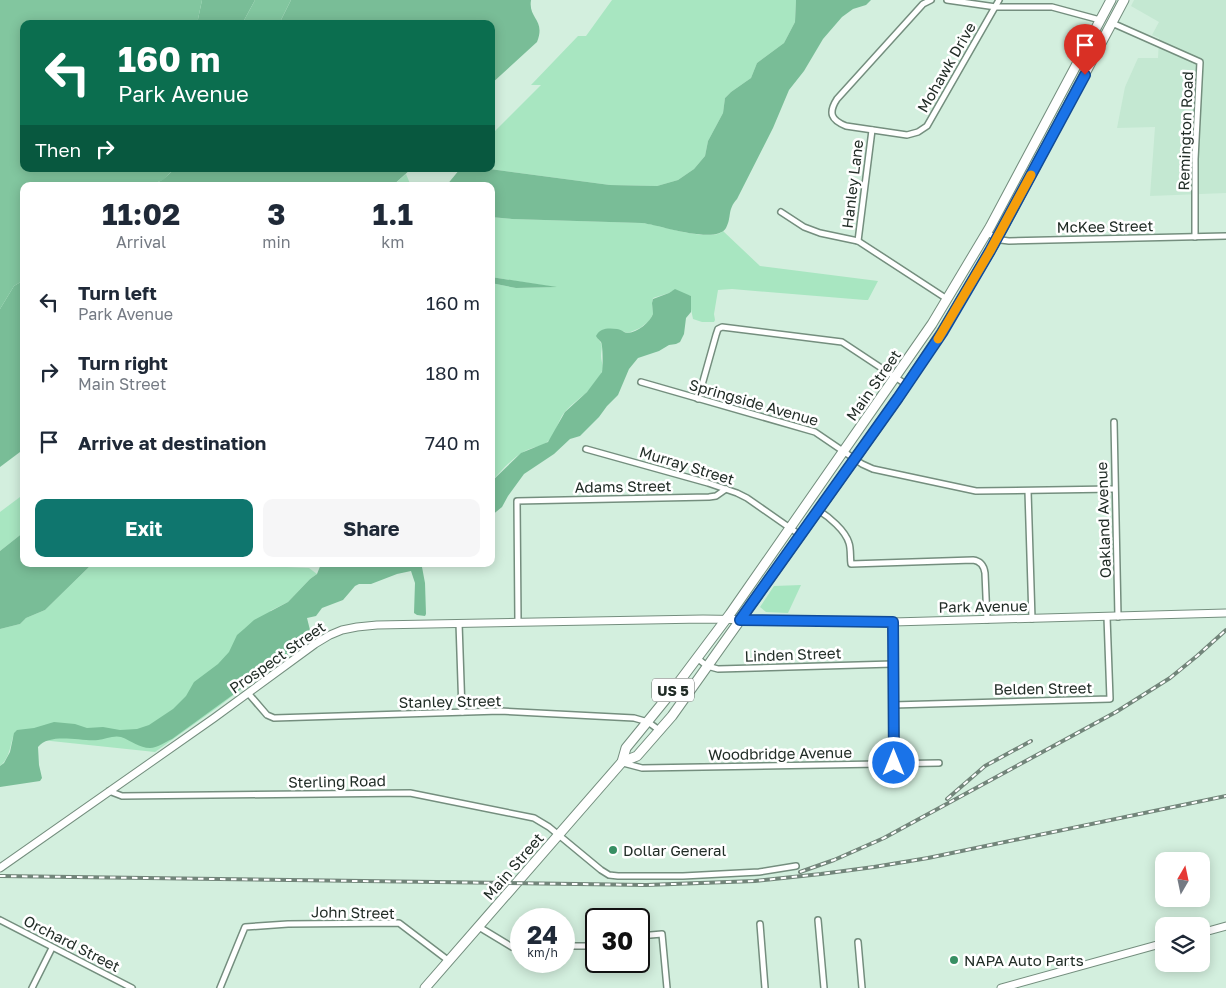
<!DOCTYPE html>
<style>
body{margin:0;font-family:"Golos Text",sans-serif;background:#f6f6f7;color:#1f2937;height:100vh;display:flex;flex-direction:column;font-size:19px;white-space:nowrap}
*{box-sizing:border-box;margin:0}
p{font-size:16px;color:#747a83}
.icon{flex:none;width:28px;height:28px;fill:none;stroke:currentColor;stroke-width:2;stroke-linecap:round;stroke-linejoin:round}
.map{position:relative;flex:1;overflow:hidden}
.drawer{position:absolute;left:20px;top:182px;width:475px;height:385px;display:flex;flex-direction:column;background:#fff;border-radius:10px;box-shadow:0 2px 12px #0003}
.drawer>*{flex:none}
.banner{position:absolute;left:20px;top:20px;width:475px;height:152px;border-radius:10px;box-shadow:0 2px 12px #0003;background:#0b6e4f;color:#fff;overflow:hidden}
.needle{width:32px;rotate:9deg}
.fabs{position:absolute;left:1155px;top:852px;display:grid;gap:10px}
.fabs a{display:grid;place-items:center;width:55px;height:55px;border-radius:10px;background:#fff;box-shadow:0 2px 12px #0003;font-size:25px}
.speed{position:absolute;left:510px;top:908px;display:flex;gap:10px;font-size:25px;font-weight:700;text-align:center}
.speed>*{display:grid;place-content:center;width:65px;height:65px;border-radius:50%;background:#fff;box-shadow:0 2px 12px #0003;line-height:1}
.speed small{font-size:12px;font-weight:400}
.speed .limit{border:2px solid #111;border-radius:8px;background:#fff;color:#111}
.pin{position:absolute;display:grid;place-items:center;width:42px;height:42px;color:#fff;margin:-51px -21px;border-radius:50% 50% 50% 0;rotate:-45deg;box-shadow:0 0 5px #0007}
.pin .icon{rotate:45deg}
.me{position:absolute;width:55px;margin:-28px;rotate:0deg;stroke-linejoin:round;filter:drop-shadow(0 0 4px #0008)}
.turn{display:flex;align-items:center;gap:18px;height:105px;padding:0 15px;font-size:22px}
.turn .icon{width:65px;height:65px;stroke-width:2.5}
.turn b{display:block;font-size:35px;line-height:42px}
.then{display:flex;align-items:center;height:48px;padding:0 15px;background:#0003;gap:10px;font-size:19px}
.eta{display:flex;justify-content:space-evenly;align-items:center;height:85px;text-align:center}
.eta b{font-size:30px;font-weight:700;line-height:35px}
.button{display:flex;gap:10px;margin-top:auto;padding:10px 15px}
.button a{flex:1;height:58px;border-radius:10px;background:#0f766e;color:#fff;font-size:20px;font-weight:700;line-height:58px;text-align:center}
.button a+a{background:#f6f6f7;color:#1f2937}
ul{padding:0;list-style:none}
li{display:flex;align-items:center;gap:15px;height:70px;padding:0 15px}
li div{flex:1}
li b{display:block;font-size:19px}
li em{font-style:normal}
.map>svg:first-child{display:block}
</style>
<div class="map">
<svg width="1226" height="988" viewBox="0 0 1226 988">
<rect width="100%" height="100%" fill="#d3efde"/>
<path fill="#c4e8d2" d="M1134,0H1226V193L1150,196L1155,127L1117,128L1125,87L1138,58H1158L1159,38L1152,35L1159,22L1131,6Z"/>
<g fill="#a8e6c1">
<path d="M612,0H796L795,22L784,43L757,63L751,78L731,92L725,98L723,113L708,141L705,156L694,169L678,180L657,186L610,185L490,169H491V135L541,85H531L578,36H586Z"/>
<path d="M406,174L411,186H392Z"/>
<path d="M491,217L512,219L643,223C660,225 711,243 723,231L760,266L878,281L868,300H865L732,289L718,290L714,314L715,320L714,322H702L693,319L690,304L691,296L672,291L669,293L653,298L652,303L653,314L649,321L640,328L628,333L616,329H604L598,339C604,345 601,349 601,356C601,361 604,366 602,371C596,390 575,399 564,413C557,422 556,436 546,443C540,447 532,447 525,451C512,458 501,471 491,482V283L516,288L554,287L491,277V236L494,228L491,227Z"/>
<path d="M24,494V532L0,551V512Z"/>
<path d="M92,564H145L150,565L264,564L263,566L309,568L317,574L310,579L288,602L270,611L315,638L289,653L218,707L155,752L13,737C10,747 9,759 0,766V629L20,624L26,618L45,610Z"/>
<path d="M801,585L788,613L766,612L760,607L774,586Z"/>
</g>
<g fill="#79bd97">
<path d="M202,0H255L242,24H197Z"/>
<path d="M291,0H531C528,19 546,19 537,42L491,84V24H279Z"/>
<path d="M796,0H871L866,5L853,9L842,17L823,39L804,71L789,90L773,128L737,199C727,210 732,217 726,228C716,245 660,225 642,223L512,219L491,217V186H446L460,169H490L610,185L657,186L678,180L694,169L705,156L708,141L723,113L725,98L731,92L751,78L757,63L784,43L795,22Z"/>
<path d="M174,169H411L392,186H148C159,183 166,178 174,169Z"/>
<path d="M491,277L557,287L516,288L491,283Z"/>
<path d="M24,280V449L0,467V309L14,286Z"/>
<path d="M675,289L691,296V312L686,318L684,334L680,342L676,344L669,345L659,351L638,358L629,369L618,395L607,406L599,417L580,436L570,439L554,454L524,474L508,496L502,507L491,516V482L521,453L548,442L565,412L587,392L602,372C603,366 603,346 601,342C599,340 597,338 596,336C600,328 608,328 617,329C621,329 624,333 628,333C638,332 650,322 653,314L652,303L653,299L669,293Z"/>
<path d="M24,532V564H92L45,610L26,618L20,624L0,629V551Z"/>
<path d="M321,564H423L422,567L425,583L426,614L425,616L417,615L414,613L415,583L411,571L397,574L371,584H359L355,586L343,600L322,608L316,616L307,618L310,630L313,635L311,638L172,739C165,742 157,748 150,748C139,748 132,741 121,737C114,735 105,739 98,740C82,742 50,732 38,747L39,765L42,778L40,781L0,787V766L4,763L10,752L14,733L17,730L34,728L54,722L75,724L87,728L103,727L120,730L137,729L149,725L173,709L186,696L194,682L218,664L229,652L237,635L244,629L254,620L288,602L310,579L317,574Z"/>
</g>
<g fill="#82c69f">
<path d="M0,0H202L197,24H24V169H174L163,180L148,186H24V280L14,286L0,309Z"/>
<path d="M255,0H291L279,24H242Z"/>
</g>
<g fill="none" stroke-linecap="round" stroke-linejoin="round">
<defs>
<g id="street">
<path d="M931,0L923,4L837,99C828,113 831,120 846,126L907,135L918,132L927,126L999,0"/>
<path d="M947,0L996,7H1052L1100,20"/>
<path d="M1112,23L1200,62L1195,159V237"/>
<path d="M781,212L804,227L820,233L858,241L947,299"/>
<path d="M987,233L1001,240L1009,241L1226,236"/>
<path d="M858,241L872,130"/>
<path d="M641,382L815,432L862,464L873,469L976,491L1114,489"/>
<path d="M698,399L716,335L718,329L722,327L842,342L907,385"/>
<path d="M1114,422L1118,617"/>
<path d="M586,449L708,483L737,493L747,498L800,535"/>
<path d="M1028,491L1032,619"/>
<path d="M818,510C829,517 845,530 849,543C851,549 850,557 851,564L973,560C981,561 984,566 985,573L987,620"/>
<path d="M518,622L517,501L709,497L716,496L726,489"/>
<path d="M893,622L894,763"/>
<path d="M459,623L462,712"/>
<path d="M697,658L707,666L718,669L893,664"/>
<path d="M248,693L267,715L274,718L500,711L634,718L648,722L659,730"/>
<path d="M893,705L1110,699L1107,617"/>
<path d="M623,763L642,768L939,763"/>
<path d="M109,791L122,796L410,793L534,818L549,827L601,870L609,875L618,876H683L759,872L796,866"/>
<path d="M0,920L132,988"/>
<path d="M818,920L824,988"/>
<path d="M760,924L765,988"/>
<path d="M479,927L512,947H521"/>
<path d="M639,936L662,934L667,988"/>
<path d="M858,942L862,988"/>
<path d="M564,946H596"/>
<path d="M32,988L52,948"/>
<path d="M220,988L245,927L288,924L399,923L449,961"/>
</g>
<g id="secondary">
<path d="M0,868L214,718L315,644L330,635L342,630L357,627L377,625L703,619L893,622L1226,613"/>
<path d="M1201,933L1226,926"/>
<path d="M1001,988L1164,943"/>
</g>
<g id="highway">
<path d="M622,762L637,756L672,716L898,398L941,333L995,243L1124,0"/>
<path d="M425,988L622,762L626,748L670,694L730,614L932,324L990,227L1111,0"/>
</g>
</defs>
<use href="#street" stroke="#748e7e" stroke-width="8"/>
<use href="#secondary" stroke="#748e7e" stroke-width="9"/>
<use href="#highway" stroke="#748e7e" stroke-width="11"/>
<use href="#street" stroke="#fff" stroke-width="5"/>
<use href="#secondary" stroke="#fff" stroke-width="7"/>
<use href="#highway" stroke="#fff" stroke-width="9"/>
<defs>
<g id="rail">
<path d="M947,799L985,766L1031,741"/>
<path d="M800,872L834,860L884,838L1116,712L1170,678L1197,656L1226,630"/>
<path d="M0,876L646,885L755,881L821,874L874,867L928,858L1226,796"/>
</g>
</defs>
<use href="#rail" stroke="#72857a" stroke-width="4"/>
<use href="#rail" stroke="#fff" stroke-width="2" stroke-dasharray="5.5" stroke-linecap="butt"/>
</g>
<g fill="none" stroke-linecap="round" stroke-linejoin="round">
<defs>
<path id="route" d="M894,763L893,622L740,620L898,398L942,333L990,251L1085,75"/>
</defs>
<use href="#route" stroke="#114b97" stroke-width="12"/>
<use href="#route" stroke="#1a73e8" stroke-width="9"/>
<path stroke="#f59e0b" stroke-width="9" d="M938,339L990,251L1031,175"/>
</g>
<g fill="#378f63" stroke="#fff" stroke-width="2">
<circle cx="613" cy="850" r="5"/>
<circle cx="954" cy="960" r="5"/>
</g>
<g text-anchor="middle" dominant-baseline="central" stroke-width="5" stroke-linejoin="round" paint-order="stroke">
<rect fill="#fff" stroke="#646b67" stroke-width="1" x="652" y="678.5" width="42" height="23" rx="4"/>
<g font-size="14" font-weight="bold" fill="#212c26">
<text x="673" y="690">US 5</text>
</g>
<g font-size="15" fill="#212c26" stroke="#fff">
<text transform="translate(946 67) rotate(-60)">Mohawk Drive</text>
<text transform="translate(1185 131) rotate(-88)">Remington Road</text>
<text transform="translate(852 184) rotate(-83)">Hanley Lane</text>
<text transform="translate(1105 226) rotate(-1)">McKee Street</text>
<text transform="translate(873 385) rotate(-55)">Main Street</text>
<text transform="translate(754 402) rotate(16)">Springside Avenue</text>
<text transform="translate(687 465) rotate(17)">Murray Street</text>
<text transform="translate(623 486) rotate(-1)">Adams Street</text>
<text transform="translate(1103 520) rotate(-92)">Oakland Avenue</text>
<text transform="translate(983 606) rotate(-1)">Park Avenue</text>
<text transform="translate(793 654) rotate(-2)">Linden Street</text>
<text transform="translate(277 657) rotate(-35)">Prospect Street</text>
<text transform="translate(1043 688) rotate(-1)">Belden Street</text>
<text transform="translate(450 701) rotate(-1)">Stanley Street</text>
<text transform="translate(780 753) rotate(-1)">Woodbridge Avenue</text>
<text transform="translate(337 781) rotate(-1)">Sterling Road</text>
<text transform="translate(513 866) rotate(-49)">Main Street</text>
<text transform="translate(353 912) rotate(1)">John Street</text>
<text transform="translate(72 943) rotate(27)">Orchard Street</text>
</g>
<g font-size="15" fill="#212c26" stroke="#fff" text-anchor="start">
<text x="623" y="850">Dollar General</text>
<text x="964" y="960">NAPA Auto Parts</text>
</g>
</g>
</svg>
<div class="fabs">
<a><svg class="needle" viewBox="-14 -14 28 28"><path d="M0-13l5 13h-10z" fill="#e53935"/><path d="M0 13l5-13h-10z" fill="#747a83"/></svg></a>
<a><svg class="icon" aria-label="layers" viewBox="0 0 24 24"><path d="M12 4l9 5-9 5-9-5zM3 14l9 5 9-5"/></svg></a>
</div>
<div class="speed"><div>24<small>km/h</small></div><div class="limit">30</div></div>
<div class="pin" style="left:1085px;top:75px;background:#d93025"><svg class="icon" aria-label="arrive" viewBox="0 0 24 24"><path d="M6 21V4h12l-3 4 3 4H6"/></svg></div>
<svg class="me" style="left:894px;top:763px" viewBox="-20 -20 40 40"><circle r="17" fill="#1a73e8" stroke="#fff" stroke-width="3"/><path d="M0-11L8 9 0 5-8 9z" fill="#fff"/></svg>
<div class="banner">
<div class="turn"><svg class="icon" aria-label="left" viewBox="0 0 24 24"><path d="M17 20v-9H6M10 6l-5 5 5 5"/></svg><div><b>160 m</b>Park Avenue</div></div>
<div class="then">Then<svg class="icon" aria-label="right" viewBox="0 0 24 24"><path d="M7 20v-9h11M14 6l5 5-5 5"/></svg></div>
</div>
<section class="drawer">
<div class="eta">
<div><b>11:02</b><p>Arrival</p></div>
<div><b>3</b><p>min</p></div>
<div><b>1.1</b><p>km</p></div>
</div>
<ul>
<li><svg class="icon" aria-label="left" viewBox="0 0 24 24"><path d="M17 20v-9H6M10 6l-5 5 5 5"/></svg><div><b>Turn left</b><p>Park Avenue</p></div><em>160 m</em></li>
<li><svg class="icon" aria-label="right" viewBox="0 0 24 24"><path d="M7 20v-9h11M14 6l5 5-5 5"/></svg><div><b>Turn right</b><p>Main Street</p></div><em>180 m</em></li>
<li><svg class="icon" aria-label="arrive" viewBox="0 0 24 24"><path d="M6 21V4h12l-3 4 3 4H6"/></svg><div><b>Arrive at destination</b></div><em>740 m</em></li>
</ul>
<div class="button"><a>Exit</a><a>Share</a></div>
</section>
</div>
